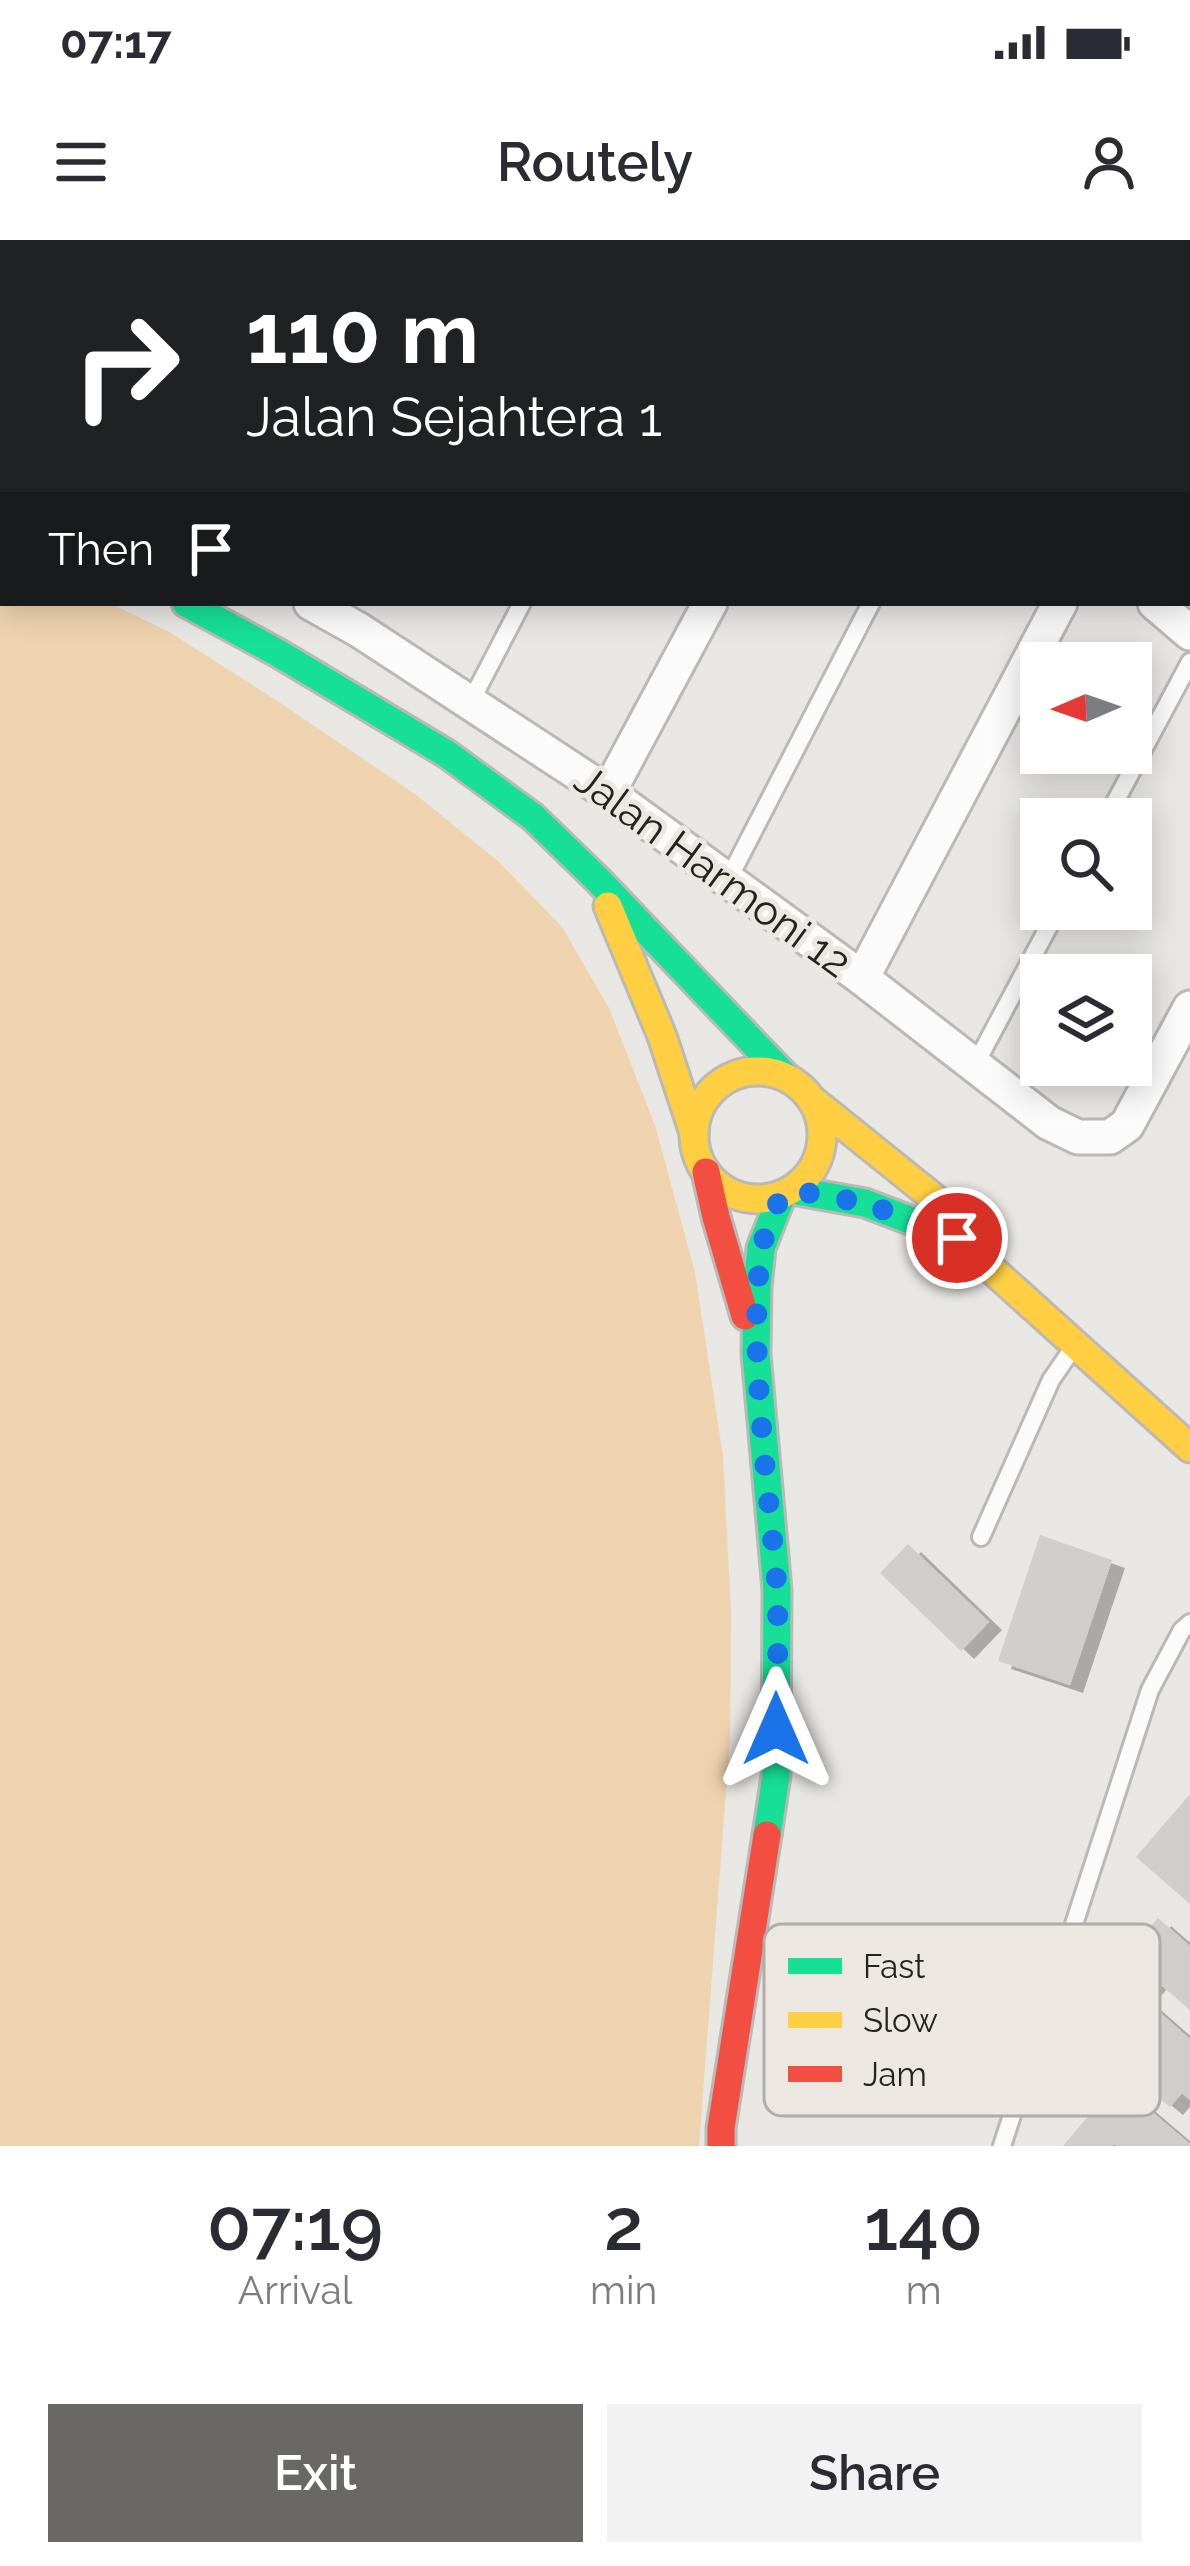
<!DOCTYPE html>
<style>
body{margin:0;font-family:Raleway,sans-serif;background:#f2f2f3;color:#2b2b33;height:100vh;display:flex;flex-direction:column;font-size:45px;white-space:nowrap}
*{box-sizing:border-box;margin:0}
p{font-size:39px;color:#7c7c81}
.icon{flex:none;width:66px;height:66px;fill:none;stroke:currentColor;stroke-width:2;stroke-linecap:round;stroke-linejoin:round}
.map{position:relative;height:1906px;overflow:hidden}
.drawer{display:flex;flex-direction:column;background:#fff;flex:1}
.drawer>*{flex:none}
.hud{position:absolute;left:0px;top:0px;width:1191px;height:366px;box-shadow:0 6px 30px #0003;background:#202124;color:#fff;overflow:hidden}
.needle{width:78px;rotate:268deg}
.fabs{position:absolute;left:1020px;top:402px;display:grid;gap:24px}
.fabs a{display:grid;place-items:center;width:132px;height:132px;border-radius:0px;background:#fff;box-shadow:0 6px 30px #0003;font-size:60px}
.pin{position:absolute;display:grid;place-items:center;width:102px;height:102px;color:#fff;margin:-51px;border:6px solid #fff;border-radius:50%;box-shadow:0 3px 12px #0007}
.me{position:absolute;width:132px;margin:-66px;rotate:0deg;stroke-linejoin:round;filter:drop-shadow(0 0 9px #0008)}
.turn{display:flex;align-items:center;gap:42px;height:252px;padding:0 48px;font-size:54px}
.turn .icon{width:156px;height:156px;stroke-width:2.5}
.turn b{display:block;font-size:84px;line-height:102px}
.then{display:flex;align-items:center;height:114px;padding:0 48px;background:#0003;gap:24px;font-size:45px}
.eta{display:flex;justify-content:space-evenly;align-items:center;height:204px;text-align:center}
.eta b{font-size:72px;font-weight:600;line-height:84px}
.action{display:flex;gap:24px;margin-top:auto;padding:24px 48px}
.action a{flex:1;height:138px;border-radius:0px;background:#696865;color:#fff;font-size:48px;font-weight:600;line-height:138px;text-align:center}
.action a+a{background:#f2f2f3;color:#2b2b33}
.status{display:flex;justify-content:space-between;align-items:center;height:84px;padding:0 60px;background:#fff;direction:ltr}
.status svg{height:33px;fill:currentColor}
header{display:flex;justify-content:space-between;align-items:center;height:156px;padding:0 48px;background:#fff;font-size:54px;font-weight:600}
.map>svg:first-child{display:block}
</style>
<div class="status"><b>07:17</b><svg viewBox="0 0 49 12"><path d="M0 12V9h3v3zM5 12V6h3v6zM10 12V3h3v9zM15 12V0h3v12zM26 1h20v11H26zM47 4h2v5h-2z"/></svg></div>
<header><svg class="icon" aria-label="menu" viewBox="0 0 24 24"><path d="M4 6h16M4 12h16M4 18h16"/></svg>Routely<svg class="icon" aria-label="person" viewBox="0 0 24 24"><circle cx="12" cy="8" r="4"/><path d="M4 21q1-7 8-7t8 7"/></svg></header>
<div class="map">
<svg width="1190" height="1906" viewBox="0 0 1190 1906">
<defs>
<filter id="shadow"><feDropShadow dx="13" dy="8" stdDeviation="0" flood-color="#0004"/></filter>
</defs>
<rect width="100%" height="100%" fill="#e9e7e4"/>
<path fill="#efd3af" d="M0,309L3,311V363H110L171,393L279,462L415,554L499,622L562,687L609,768L655,885L695,1032L723,1216L731,1371L730,1500L699,1906H0Z"/>
<g fill="#d0cecc" filter="url(#shadow)">
<path d="M1040,1295L1112,1320L1070,1445L998,1421Z"/>
<path d="M908,1304L989,1382L961,1411L880,1333Z"/>
<path d="M1190,1554V1664L1136,1617Z"/>
<path d="M1158,1678L1190,1706V1770L1155,1740L1141,1756L1190,1799V1860L1182,1853L1170,1867L1142,1844L1155,1829L1082,1767Z"/>
<path d="M1117,1842L1190,1904V1906H1117L1114,1904L1112,1906H1063Z"/>
</g>
<g fill="none" stroke-linecap="round" stroke-linejoin="round">
<defs>
<g id="lane">
<path d="M14,3L15,0"/>
<path d="M383,3L384,0"/>
<path d="M709,3L710,0"/>
<path d="M0,29L3,24"/>
<path d="M470,463L522,363"/>
<path d="M1106,579L1190,422"/>
<path d="M728,640L871,363"/>
<path d="M975,825L1058,669"/>
<path d="M981,1297L1051,1140L1075,1105"/>
<path d="M1002,1906L1150,1450L1182,1390L1190,1383"/>
</g>
<g id="street">
<path d="M753,0L756,3"/>
<path d="M198,3L199,0"/>
<path d="M563,3L564,0"/>
<path d="M0,190L3,191"/>
<path d="M311,363L359,390L608,553L862,738L1049,883L1078,897H1110L1127,885L1190,768"/>
<path d="M1155,363L1190,393"/>
<path d="M608,553L710,363"/>
<path d="M862,738L1060,363"/>
</g>
<g id="fast">
<path d="M0,268L3,269"/>
<path d="M186,363L278,413L447,514L533,577L597,639L786,837"/>
<path d="M792,950L865,963L957,998"/>
<path d="M767,1595L776,1536L777,1350L756,1114L757,1048L761,1008L782,955"/>
</g>
<g id="slow">
<path d="M608,666L662,796L694,893"/>
<circle cx="758" cy="895" r="64"/>
<path d="M811,859L934,958L957,998L1190,1208"/>
</g>
<g id="jam">
<path d="M706,932L716,977L745,1076"/>
<path d="M721,1906V1888L767,1595"/>
</g>
</defs>
<use href="#lane" stroke="#bbb9b6" stroke-width="22"/>
<use href="#street" stroke="#bbb9b6" stroke-width="39"/>
<use href="#fast" stroke="#bbb9b6" stroke-width="33"/>
<use href="#slow" stroke="#bbb9b6" stroke-width="33"/>
<use href="#jam" stroke="#bbb9b6" stroke-width="33"/>
<use href="#lane" stroke="#fcfbfb" stroke-width="16"/>
<use href="#street" stroke="#fcfbfb" stroke-width="33"/>
<use href="#fast" stroke="#16e098" stroke-width="27"/>
<use href="#slow" stroke="#ffcf43" stroke-width="27"/>
<use href="#jam" stroke="#f24e42" stroke-width="27"/>
</g>
<g fill="none" stroke-linecap="round" stroke-linejoin="round">
<path stroke="#1a73e8" stroke-width="21" stroke-dasharray="0 37.8" d="M776,1489C777,1443 779,1397 777,1352C775,1280 724,986 792,950L865,963L957,998"/>
</g>
<g text-anchor="middle" dominant-baseline="central" stroke-width="10" stroke-linejoin="round" paint-order="stroke">
<g font-size="42" fill="#242320" stroke="#ece7e1">
<text transform="translate(713 631) rotate(36)">Jalan Harmoni 12</text>
</g>
</g>
<rect x="764" y="1684" width="396" height="192" rx="18" fill="#ece7e1" stroke="#b0aca7" stroke-width="3"/>
<rect x="788" y="1718" width="54" height="16" fill="#16e098"/>
<rect x="788" y="1772" width="54" height="16" fill="#ffcf43"/>
<rect x="788" y="1826" width="54" height="16" fill="#f24e42"/>
<g font-size="33" fill="#242320">
<text x="863" y="1738">Fast</text>
<text x="863" y="1792">Slow</text>
<text x="863" y="1846">Jam</text>
</g>
</svg>
<div class="fabs">
<a><svg class="needle" viewBox="-14 -14 28 28"><path d="M0-13l5 13h-10z" fill="#e53935"/><path d="M0 13l5-13h-10z" fill="#7c7c81"/></svg></a>
<a><svg class="icon" aria-label="search" viewBox="0 0 24 24"><circle cx="10" cy="10" r="6"/><path d="M15 15l6 6"/></svg></a>
<a><svg class="icon" aria-label="layers" viewBox="0 0 24 24"><path d="M12 4l9 5-9 5-9-5zM3 14l9 5 9-5"/></svg></a>
</div>
<div class="pin" style="left:957px;top:998px;background:#d93025"><svg class="icon" aria-label="arrive" viewBox="0 0 24 24"><path d="M6 21V4h12l-3 4 3 4H6"/></svg></div>
<svg class="me" style="left:776px;top:1489px" viewBox="-20 -20 40 40"><path d="M0-17L14 15 0 8-14 15z" fill="#1a73e8" stroke="#fff" stroke-width="4"/></svg>
<div class="hud">
<div class="turn"><svg class="icon" aria-label="right" viewBox="0 0 24 24"><path d="M7 20v-9h11M14 6l5 5-5 5"/></svg><div><b>110 m</b>Jalan Sejahtera 1</div></div>
<div class="then">Then<svg class="icon" aria-label="arrive" viewBox="0 0 24 24"><path d="M6 21V4h12l-3 4 3 4H6"/></svg></div>
</div>
</div>
<section class="drawer">
<div class="eta">
<div><b>07:19</b><p>Arrival</p></div>
<div><b>2</b><p>min</p></div>
<div><b>140</b><p>m</p></div>
</div>
<div class="action"><a>Exit</a><a>Share</a></div>
</section>
